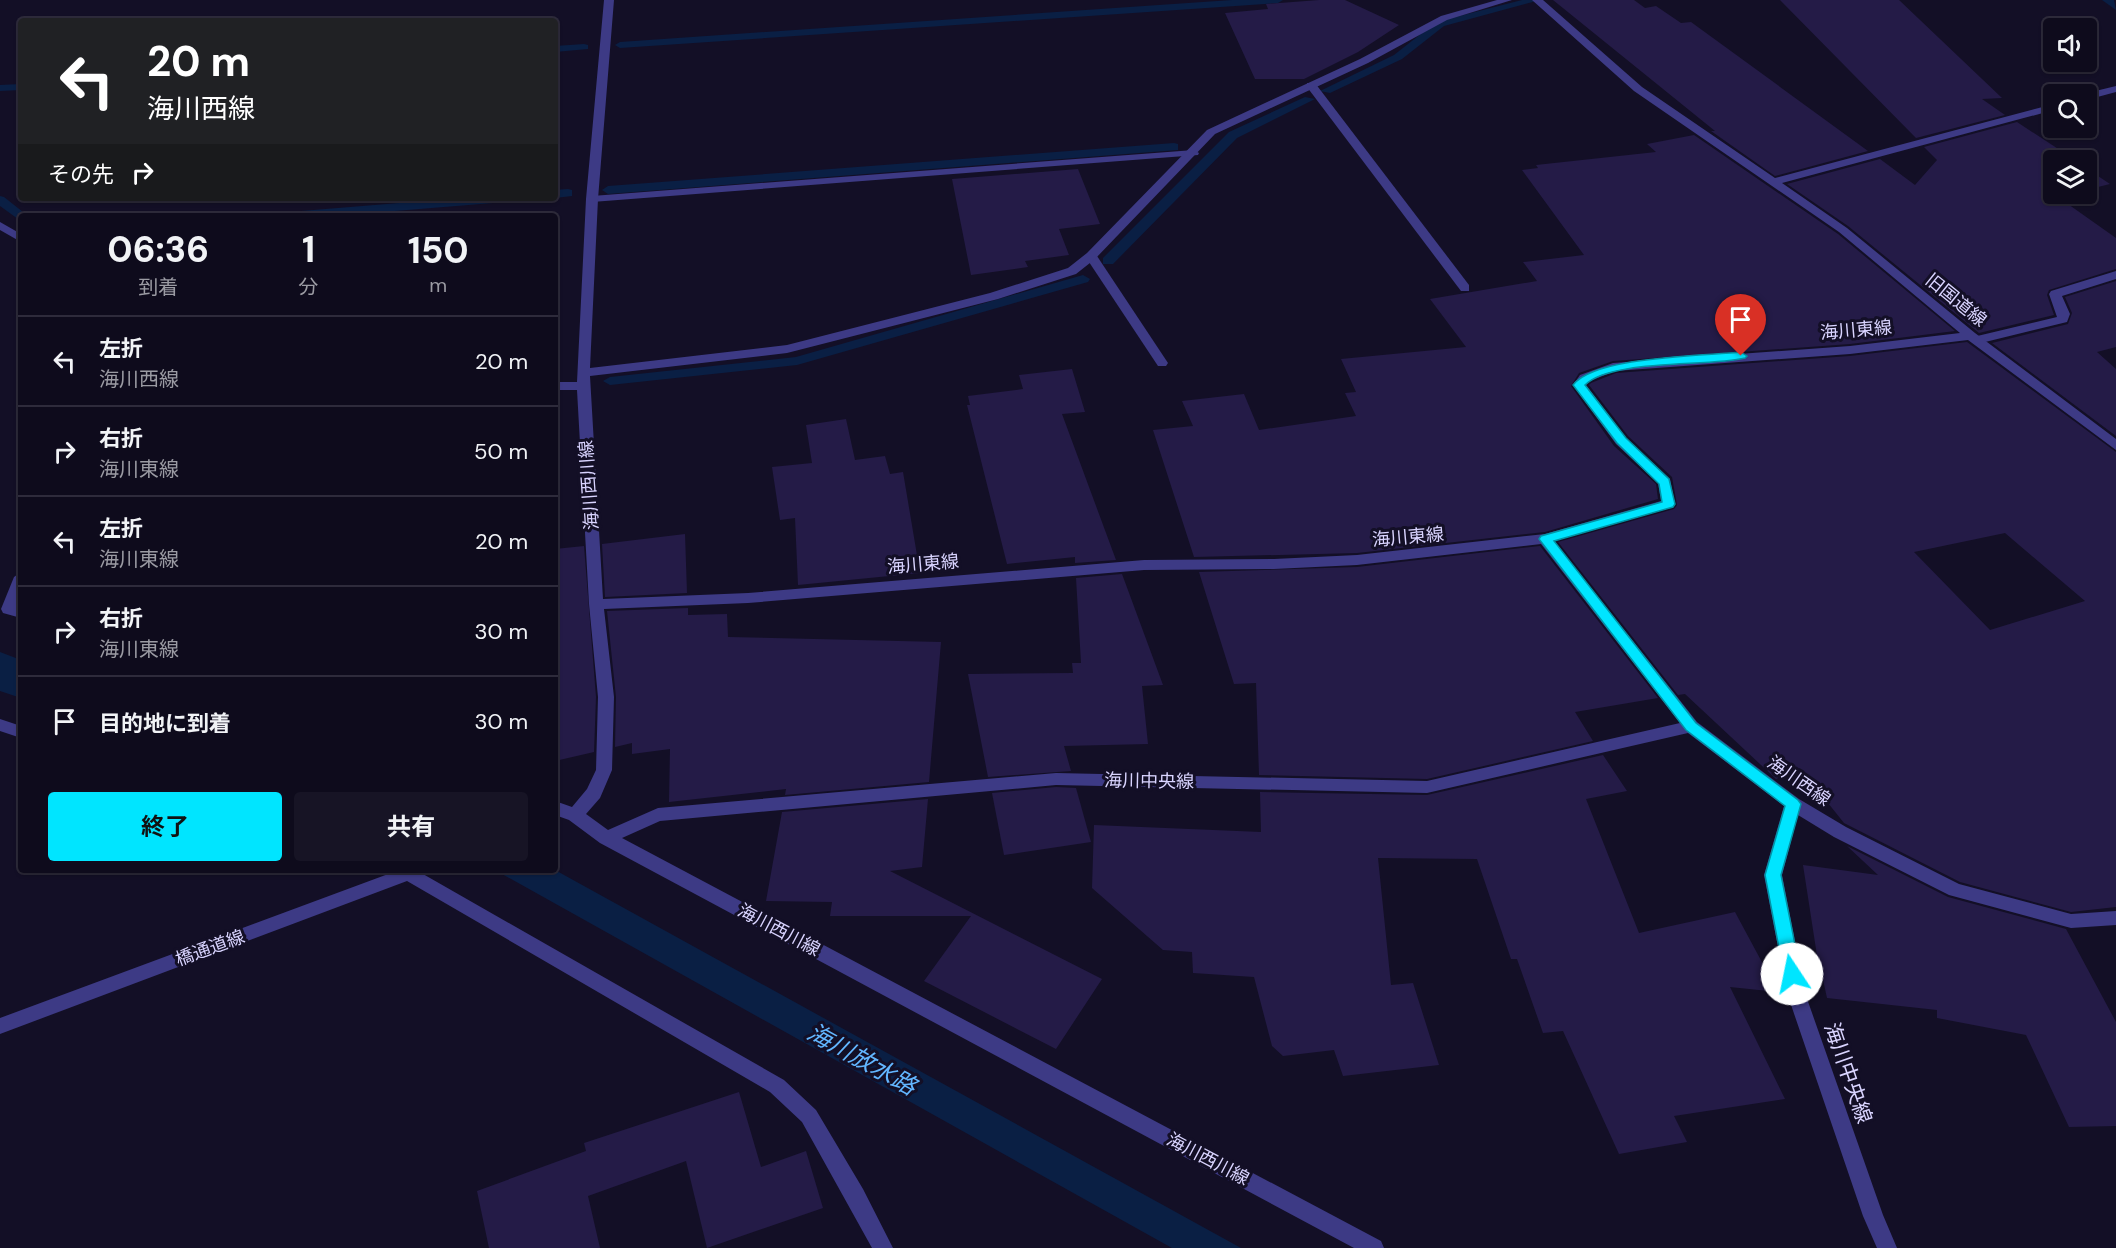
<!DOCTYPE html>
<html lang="ja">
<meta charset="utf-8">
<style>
body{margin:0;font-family:"DM Sans","Noto Sans JP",sans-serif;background:#171425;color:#f1f3f6;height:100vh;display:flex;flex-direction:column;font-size:22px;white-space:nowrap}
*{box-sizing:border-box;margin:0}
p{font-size:20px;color:#9b9ba3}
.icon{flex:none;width:33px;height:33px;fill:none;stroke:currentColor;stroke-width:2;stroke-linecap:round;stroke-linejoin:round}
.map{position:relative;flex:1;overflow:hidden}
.drawer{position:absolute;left:18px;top:213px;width:540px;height:660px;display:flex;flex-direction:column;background:#0e0b1c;border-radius:6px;box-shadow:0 2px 4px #0004,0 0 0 2px #2e2b3b}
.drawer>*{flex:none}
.top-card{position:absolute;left:18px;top:18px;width:540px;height:183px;border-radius:6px;box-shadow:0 2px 4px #0004,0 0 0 2px #2e2b3b;background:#202124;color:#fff;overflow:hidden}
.tools{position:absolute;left:2043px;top:18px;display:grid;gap:12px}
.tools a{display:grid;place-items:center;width:54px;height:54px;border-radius:6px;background:#0e0b1c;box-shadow:0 2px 4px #0004,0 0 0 2px #2e2b3b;font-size:30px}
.pin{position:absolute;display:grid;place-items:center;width:51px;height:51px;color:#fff;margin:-62px -26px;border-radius:50% 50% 50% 0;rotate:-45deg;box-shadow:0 0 6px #0007}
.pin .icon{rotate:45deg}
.me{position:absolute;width:66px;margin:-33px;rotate:349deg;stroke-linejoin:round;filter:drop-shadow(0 0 4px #0008)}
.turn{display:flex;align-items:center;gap:21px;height:126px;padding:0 30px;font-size:27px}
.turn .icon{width:78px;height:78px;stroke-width:2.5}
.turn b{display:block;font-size:42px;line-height:51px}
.then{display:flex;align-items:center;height:57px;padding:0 30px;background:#0003;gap:12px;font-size:22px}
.eta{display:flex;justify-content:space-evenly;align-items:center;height:102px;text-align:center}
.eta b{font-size:36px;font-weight:700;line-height:42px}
.cta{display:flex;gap:12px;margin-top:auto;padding:12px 30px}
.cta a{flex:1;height:69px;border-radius:6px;background:#00e5ff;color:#111;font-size:24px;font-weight:700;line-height:69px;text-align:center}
.cta a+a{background:#171425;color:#f1f3f6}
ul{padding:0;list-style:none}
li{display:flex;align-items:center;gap:18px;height:90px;padding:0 30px;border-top:2px solid #2e2b3b}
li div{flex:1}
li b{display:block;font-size:22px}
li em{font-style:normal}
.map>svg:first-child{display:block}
</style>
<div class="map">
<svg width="2116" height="1248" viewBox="0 0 2116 1248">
<rect width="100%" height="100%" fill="#130f26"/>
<g fill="#0a1f44">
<path d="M0,652L21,660V698L0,691Z"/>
<path d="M495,870H555L1241,1248H1172Z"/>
</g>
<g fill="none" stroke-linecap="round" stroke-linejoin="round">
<g fill="#0a1f44" fill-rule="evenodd">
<path d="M1232,0H1283L1278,3L620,48L615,45L620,42Z"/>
<path d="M1522,0H1540L1444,26L1402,59L1330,93L1320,91L1394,55L1436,22Z"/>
<path d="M2102,0H2114L2116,10Z"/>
<path d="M584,44L588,45V49L555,52V46Z"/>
<path d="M21,84V90L0,91V85Z"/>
<path d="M1305,97L1315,99L1237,138L1113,264H1103V258L1229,132Z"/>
<path d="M1174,143L1178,144V150L608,194L602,190L608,186Z"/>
<path d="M568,189L572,190V196L555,198V190Z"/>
<path d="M0,196L4,197L28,216L18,219L0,206Z"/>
<path d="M460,198H511L505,202L334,216H283L289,212Z"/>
<path d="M1083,275L1090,279L1088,282L797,365L610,385L603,381L610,377L796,357Z"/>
</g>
</g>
<g fill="#241b47" fill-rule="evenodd">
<path d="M1319,0H1345L1399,25L1358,52L1304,79H1255L1225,13L1268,9L1266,4Z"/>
<path d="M1553,0H1634L1645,8L1656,6L1681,23L1691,22L1868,151L1775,176L1711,131H1715Z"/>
<path d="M1780,0H1899L2002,98L1982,99L2005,115L1916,138Z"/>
<path d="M2017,122L2075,160H2054V194H2071L2058,197L2116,238V269L2049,290L2047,295L2054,315L1979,333L1848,226L1787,184L1880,159L1915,185L1937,160L1924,147Z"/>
<path d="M1694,135L1838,234L1955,331L1850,344L1613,361L1579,373L1571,386L1614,446L1656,484L1658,499L1545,532L1357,553L1194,557L1153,430L1193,426L1182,401L1244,394L1259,430L1356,416L1345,393L1356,392L1341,359L1466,347L1430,299L1537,281L1523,262L1584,255L1522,170L1538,168L1536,165L1656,152L1647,144Z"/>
<path d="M2086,168L2110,184L2086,190Z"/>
<path d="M1078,169L1100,224L1059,229L1069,255L1025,261L1028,267L971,275L952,179Z"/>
<path d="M2116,281V347L2097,352L2116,369V436L1992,343L2068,324L2072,313L2065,297Z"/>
<path d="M1967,342L2116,452V907L2071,912L1960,882L1844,823L1800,768L1776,779L1685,694L1678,695L1558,542L1674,509L1677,505L1672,477L1628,436L1589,385L1591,383L1616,373L1850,356ZM2005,533L2085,601L1990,630L1914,552Z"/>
<path d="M1072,369L1085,412L1062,414L1116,560L1075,563V557L1007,564L967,405H970L968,396L1023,389L1019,375Z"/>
<path d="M846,419L855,460L885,456L890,474L903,472L920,573L798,585L795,518L780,520L772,467L812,463L806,425Z"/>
<path d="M685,534L687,593L605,597L602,544Z"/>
<path d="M584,546L596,697L594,752L555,761V549Z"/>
<path d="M1540,546L1658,698L1575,712L1593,741L1427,779L1259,775L1256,683L1234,684L1199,572L1357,567Z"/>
<path d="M1122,574L1163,685L1142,686L1148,744L1064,746L1071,771L988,777L968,674L1073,673L1072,663H1081L1076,578Z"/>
<path d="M688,608V615L727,614L728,637L941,642L929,782L785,795L786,789L669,802L670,749L632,754V743L615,747L616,697L607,611Z"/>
<path d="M1603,755L1627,791L1586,799L1639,933L1735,912L1778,992L1730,987L1785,1099L1674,1116L1687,1142L1619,1154L1563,1031L1543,1033L1517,959H1511L1477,859L1378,858L1391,985L1413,983L1439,1065L1343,1076L1334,1050L1283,1056L1272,1046L1254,977L1193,973L1192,952L1163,950L1092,888L1094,825L1261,832L1260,792L1427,795Z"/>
<path d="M1056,787L1076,788L1091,842L1004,855L992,793Z"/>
<path d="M928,799L922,867L890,871L1102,979L1056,1049L924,981L971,916H830L832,902L766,901L782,812Z"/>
<path d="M1847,846L1948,897L2066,929L2116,1022V1126L2069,1127L2026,1035L1937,1018V1010L1827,998L1822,975H1820L1803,865L1878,875Z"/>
<path d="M739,1092L761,1167L806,1151L823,1208L707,1248L686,1161L588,1196L600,1248H489L477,1191L586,1151L584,1143Z"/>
</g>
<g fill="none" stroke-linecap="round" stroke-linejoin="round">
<g fill="#3d3a85" fill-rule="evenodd">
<path d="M1307,83H1315L1469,285V291H1461L1307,87Z"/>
<path d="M1194,150L1199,153L1198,155L592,202L586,199L592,196Z"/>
<path d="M1091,252L1095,253L1168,363L1166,366H1158L1156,363L1085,256Z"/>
<path d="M2116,271V279L2062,296L2070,314L2067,322L1977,344L1971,340L1973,337L2057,317L2049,294L2051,291Z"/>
<path d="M0,719L21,726V738L0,731Z"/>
</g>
<g fill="#3d3a85" fill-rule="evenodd">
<path d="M604,0H614L598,199L590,368L787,345L990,293L1068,268L1087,253L1207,130L1360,59L1441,16L1497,0H1512L1447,20L1368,63L1215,134L1095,259L1076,274L998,299L787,353L590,376L603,599L748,593L1144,560L1274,559L1357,555L1545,534L1661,501L1658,483L1616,444L1573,385L1580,375L1613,363L1850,346L1960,333L1839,232L1634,91L1532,0H1543L1642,87L1775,178L2054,104V110L1782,183L1847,228L1975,333L2116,439V450L1968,340L1850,354L1615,371L1590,381L1586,385L1626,438L1670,479L1675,504L1673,507L1554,541L1697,722L1799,799L1846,827L1959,884L2071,914L2116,911V925L2071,928L1949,895L1834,837L1798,815L1782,875L1805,993L1883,1215L1897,1248H1877L1863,1216L1787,993L1764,875L1784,806L1688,733L1427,793L1056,785L660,821L622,838L1381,1241L1384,1248H1354L600,843L569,820L555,815V801L572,807L587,789L596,770L598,697L589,604L577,390H555V382H577L586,199ZM1541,544L1680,723L1427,781L1056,773L658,808L608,830L586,814L600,798L612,770L614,697L604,609L748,603L1144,570L1274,569L1357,565Z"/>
<path d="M2116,86V92L2090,99L2086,100V94H2083Z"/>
<path d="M0,222L21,234V242L0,230Z"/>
<path d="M21,572V595L17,606L21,608V618L3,613L1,609L14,577Z"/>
<path d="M399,870H424L423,874L784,1080L816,1110L863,1189L893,1248H872L802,1122L770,1092L407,881L0,1034V1018Z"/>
</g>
</g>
<path fill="#00e5ff" stroke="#0095a6" stroke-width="1.5" d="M1741,352L1747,356L1745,358C1708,367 1610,359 1585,385L1626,438L1669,479L1675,504L1673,507L1554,541L1696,723L1798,800L1801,804L1781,875L1801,974L1798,979H1787L1784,974L1765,875L1785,806L1686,730L1539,539L1541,536L1662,502L1659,484L1617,443L1573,385C1595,356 1704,356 1741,352Z"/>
<g text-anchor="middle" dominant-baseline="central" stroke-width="6" stroke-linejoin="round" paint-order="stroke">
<g font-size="18" fill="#d9d4ff" stroke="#130f26">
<text transform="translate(1956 300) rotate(39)">旧国道線</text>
<text transform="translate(1856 330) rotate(-5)">海川東線</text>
<text transform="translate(589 485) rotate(-94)">海川西川線</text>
<text transform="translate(1408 537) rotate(-5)">海川東線</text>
<text transform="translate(923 564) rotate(-5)">海川東線</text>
<text transform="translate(1149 781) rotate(1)">海川中央線</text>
<text transform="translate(1799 781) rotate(35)">海川西線</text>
<text transform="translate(779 930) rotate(28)">海川西川線</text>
<text transform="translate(210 948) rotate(-20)">橋通道線</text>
<text transform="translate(1208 1159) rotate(28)">海川西川線</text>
</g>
<g font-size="21" fill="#d9d4ff" stroke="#130f26">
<text transform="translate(1848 1073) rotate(71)">海川中央線</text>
</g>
<g font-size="24" font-style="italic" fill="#62b6ff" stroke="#130f26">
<text transform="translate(862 1059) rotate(29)">海川放水路</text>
</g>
</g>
</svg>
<div class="tools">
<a><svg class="icon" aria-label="sound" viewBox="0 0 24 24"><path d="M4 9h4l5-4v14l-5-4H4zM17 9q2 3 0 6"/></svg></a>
<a><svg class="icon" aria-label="search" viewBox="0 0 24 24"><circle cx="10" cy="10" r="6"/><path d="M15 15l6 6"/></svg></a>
<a><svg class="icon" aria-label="layers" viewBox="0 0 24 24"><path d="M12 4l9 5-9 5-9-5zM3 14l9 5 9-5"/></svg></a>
</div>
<div class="pin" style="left:1741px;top:356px;background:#d93025"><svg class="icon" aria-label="arrive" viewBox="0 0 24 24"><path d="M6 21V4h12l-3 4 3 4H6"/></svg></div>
<svg class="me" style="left:1792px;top:974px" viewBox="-20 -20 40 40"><circle r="19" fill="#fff"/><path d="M0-13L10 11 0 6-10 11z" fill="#00e5ff"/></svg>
<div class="top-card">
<div class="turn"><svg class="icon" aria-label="left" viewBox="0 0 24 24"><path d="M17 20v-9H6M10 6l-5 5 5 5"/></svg><div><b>20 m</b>海川西線</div></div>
<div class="then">その先<svg class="icon" aria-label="right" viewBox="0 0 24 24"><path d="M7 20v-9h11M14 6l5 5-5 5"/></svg></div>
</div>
<section class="drawer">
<div class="eta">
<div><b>06:36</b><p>到着</p></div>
<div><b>1</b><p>分</p></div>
<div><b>150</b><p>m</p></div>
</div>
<ul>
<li><svg class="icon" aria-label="left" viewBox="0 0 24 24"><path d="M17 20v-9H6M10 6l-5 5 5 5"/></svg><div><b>左折</b><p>海川西線</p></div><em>20 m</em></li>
<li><svg class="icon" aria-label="right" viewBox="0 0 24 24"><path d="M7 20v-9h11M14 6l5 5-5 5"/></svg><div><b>右折</b><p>海川東線</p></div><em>50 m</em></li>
<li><svg class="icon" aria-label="left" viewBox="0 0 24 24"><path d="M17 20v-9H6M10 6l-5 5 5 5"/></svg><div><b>左折</b><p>海川東線</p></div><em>20 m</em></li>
<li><svg class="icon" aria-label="right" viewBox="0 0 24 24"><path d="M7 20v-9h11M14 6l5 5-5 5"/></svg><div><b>右折</b><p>海川東線</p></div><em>30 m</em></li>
<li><svg class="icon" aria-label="arrive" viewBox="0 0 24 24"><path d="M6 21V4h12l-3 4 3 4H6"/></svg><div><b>目的地に到着</b></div><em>30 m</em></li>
</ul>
<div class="cta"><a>終了</a><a>共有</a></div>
</section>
</div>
